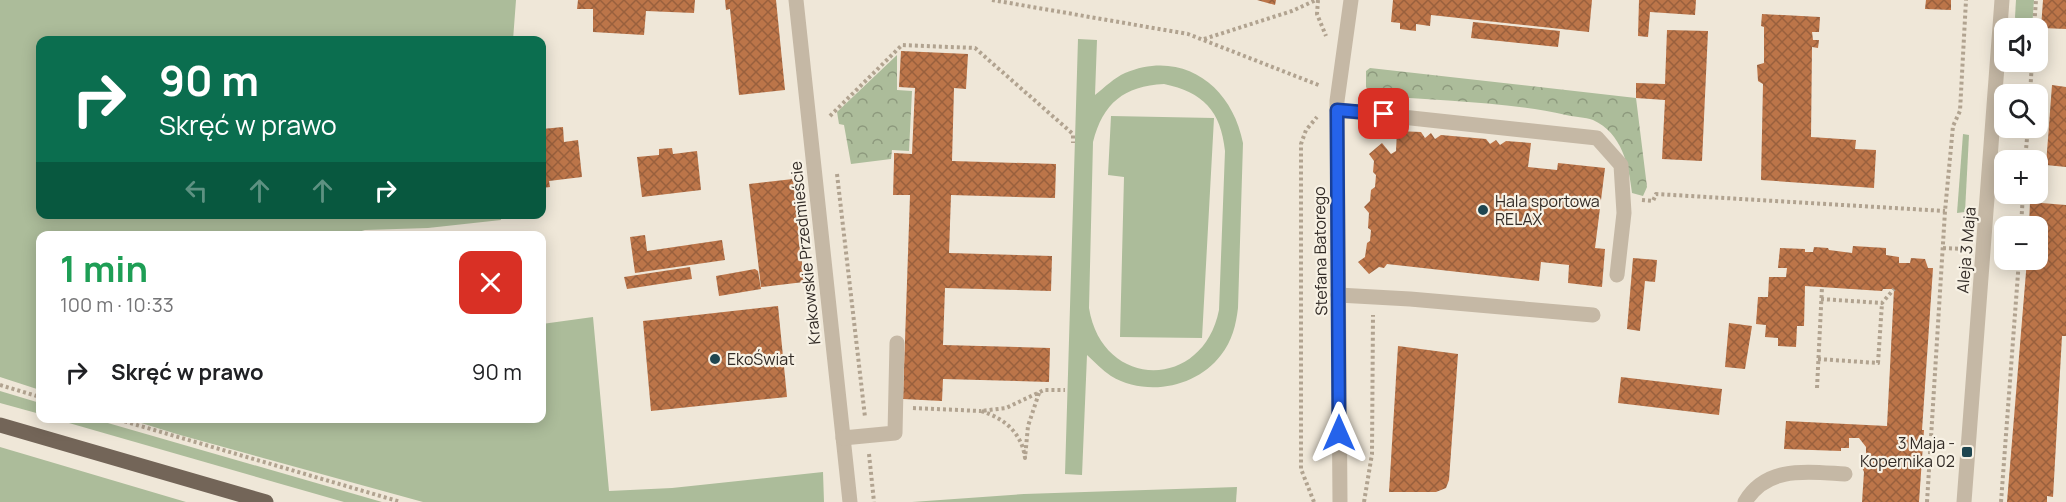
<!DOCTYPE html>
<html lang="pl">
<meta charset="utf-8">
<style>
body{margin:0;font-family:Manrope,sans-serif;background:#f6f6f6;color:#202124;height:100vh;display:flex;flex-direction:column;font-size:22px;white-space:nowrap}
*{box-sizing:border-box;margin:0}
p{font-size:20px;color:#757577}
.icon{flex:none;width:33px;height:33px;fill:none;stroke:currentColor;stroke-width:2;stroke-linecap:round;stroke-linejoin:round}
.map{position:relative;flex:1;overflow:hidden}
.panel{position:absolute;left:36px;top:231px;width:510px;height:192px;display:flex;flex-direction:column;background:#fff;border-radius:12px;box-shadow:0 3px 15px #0003}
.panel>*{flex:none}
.top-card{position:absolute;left:36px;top:36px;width:510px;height:183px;border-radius:12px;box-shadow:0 3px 15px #0003;background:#0b6e4f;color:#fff;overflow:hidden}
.controls{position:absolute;left:1994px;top:18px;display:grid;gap:12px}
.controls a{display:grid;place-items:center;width:54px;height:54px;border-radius:12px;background:#fff;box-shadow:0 3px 15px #0003;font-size:30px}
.pin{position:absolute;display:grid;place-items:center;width:51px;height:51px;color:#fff;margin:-26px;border-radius:12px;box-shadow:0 3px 9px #0006}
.me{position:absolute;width:66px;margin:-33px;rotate:0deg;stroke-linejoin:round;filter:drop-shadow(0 0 4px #0008)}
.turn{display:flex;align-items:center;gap:21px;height:126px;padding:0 24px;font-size:27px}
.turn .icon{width:78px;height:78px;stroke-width:2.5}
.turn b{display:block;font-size:42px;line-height:51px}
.lanes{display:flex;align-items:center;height:57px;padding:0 24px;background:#0003;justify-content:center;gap:30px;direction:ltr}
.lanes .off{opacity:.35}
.round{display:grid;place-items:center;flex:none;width:63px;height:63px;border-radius:12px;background:#f6f6f6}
.headline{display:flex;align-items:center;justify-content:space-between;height:102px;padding:0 24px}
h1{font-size:36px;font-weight:700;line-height:45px;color:#1e9e55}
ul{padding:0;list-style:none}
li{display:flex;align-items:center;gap:18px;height:78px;padding:0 24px}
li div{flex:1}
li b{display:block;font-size:22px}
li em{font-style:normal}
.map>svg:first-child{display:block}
</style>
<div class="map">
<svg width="2066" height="502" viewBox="0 0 2066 502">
<defs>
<pattern id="forest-crowns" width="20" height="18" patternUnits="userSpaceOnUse" patternTransform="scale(1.5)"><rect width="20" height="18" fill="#acbc9a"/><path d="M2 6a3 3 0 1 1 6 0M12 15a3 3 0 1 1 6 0" fill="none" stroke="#8d997d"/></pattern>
<pattern id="building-cross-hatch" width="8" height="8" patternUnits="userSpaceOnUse" patternTransform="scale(1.5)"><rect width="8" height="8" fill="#bc7549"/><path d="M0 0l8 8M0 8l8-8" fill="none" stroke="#99603d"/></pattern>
</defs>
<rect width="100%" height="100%" fill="#efe7d8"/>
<g fill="#acbc9a" fill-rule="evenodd">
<path d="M0,0H516L513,40H40V214L501,215V220L428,228L365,230L352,234V236H40V390L0,377Z"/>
<path d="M2016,0H2034L2032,28L2018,27L2015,17Z"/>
<path d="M1078,39L1097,40L1095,95C1105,87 1114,78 1125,73C1183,49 1232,86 1243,143L1238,308C1236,325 1232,341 1221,355C1196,388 1146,397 1111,376C1102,370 1095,362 1087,355L1082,475L1065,474ZM1164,84C1203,92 1221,111 1225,151L1219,310C1203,391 1102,390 1089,308L1093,142C1103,103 1124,86 1164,84Z"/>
<path d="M1111,116L1214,118L1202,338L1120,337L1124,177L1108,175Z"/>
<path d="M1963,134L1969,135L1965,212L1957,213Z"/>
<path d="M593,317L609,491L672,488L823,472L824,502H423L180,435L128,419L542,418V324Z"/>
<path d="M0,391L40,403V414L0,403Z"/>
<path d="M55,419H94L382,502H344Z"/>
<path d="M0,447L186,502H0Z"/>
<path d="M1237,487L1236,502H912L1024,494Z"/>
</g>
<g fill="url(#forest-crowns)">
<path d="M897,55V90L912,91L909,151L892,150L891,159L851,164L844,125L839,124L837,112Z"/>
<path d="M1370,68L1636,98L1647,187L1643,196L1632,193C1629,166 1622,133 1593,120C1585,117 1575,117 1566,115C1504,101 1435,101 1371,95L1366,87V71Z"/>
</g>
<g fill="url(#building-cross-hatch)">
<path d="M578,0H695L694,13L646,11L644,35L593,32V9H577Z"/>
<path d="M725,0H776L785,90L739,95L730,9L726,10Z"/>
<path d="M1257,0H1276L1275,5Z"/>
<path d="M1393,0H1592L1589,32L1431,15L1430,26L1416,24V31L1400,29V23L1391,22Z"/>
<path d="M1639,0H1696L1695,15L1650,12L1648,37L1638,36Z"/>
<path d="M1926,0H1951V10L1925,9Z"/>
<path d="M2043,0H2066V29L2041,28Z"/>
<path d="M1762,14L1820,17L1819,32H1812L1813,40H1819L1818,48L1812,47L1811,137L1856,140L1855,149L1876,150L1874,188L1761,180L1763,84L1758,81L1757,65L1764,63V27L1761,26Z"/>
<path d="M1473,22L1560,31L1558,47L1471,38Z"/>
<path d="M1667,30L1708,31L1702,161L1662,159L1665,100L1636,98V83L1665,84Z"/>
<path d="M901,51L968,54L966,89L954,88L952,161L1056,164L1055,198L951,195L949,253L1052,256L1051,291L945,288L943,345L1050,348L1049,382L943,379L942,401L903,399L910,195H893L894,161V153L912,154L915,88L899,87Z"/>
<path d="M2052,85L2066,87V167L2046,165Z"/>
<path d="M563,127L564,142L578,140L582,177L549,181L550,187L542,188V129Z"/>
<path d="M1397,131L1421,132L1425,138L1431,133L1435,139L1441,135L1486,139L1490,144L1496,140L1500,145L1506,141L1531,143L1528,167L1557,170L1558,163L1605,168L1595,248L1605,249L1602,287L1568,283L1569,265L1541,262L1539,281L1387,264L1384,268L1379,267L1369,274L1358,262L1365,257L1367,243L1370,241L1371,230L1368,228L1369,213L1364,207L1370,201L1371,190L1375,187L1376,175L1373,172L1374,161L1369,154L1382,143L1391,154L1396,151Z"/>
<path d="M672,148L673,154L697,151L701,190L642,197L637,157L659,155V149Z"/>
<path d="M793,179L804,282L761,287L749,184Z"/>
<path d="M2030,202L2066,205V336H2062L2053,497L2047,496V502H2007L2027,260H2037V226H2029Z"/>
<path d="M645,235L647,251L722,240L725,260L635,273L630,237Z"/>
<path d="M1853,246L1886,248V255L1899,257V263H1910L1911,258L1925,259L1928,268H1933L1922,430H1924L1919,502H1862L1864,472L1861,465L1866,458V447L1859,438H1849V448H1841V451L1784,449L1786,421L1887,426L1894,289H1883L1882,291L1805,286L1804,326H1797L1796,347L1778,346V338L1765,337L1766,325L1756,324L1758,297H1768L1769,277H1786L1787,268H1778L1780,248L1805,249V252H1813L1814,247L1828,248L1829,250L1852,253Z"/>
<path d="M1633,258L1657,260L1655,282L1645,281L1640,331L1627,329Z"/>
<path d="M690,267L692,279L627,289L624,277Z"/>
<path d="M755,269L758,271L761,289L719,296L716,276Z"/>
<path d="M778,306L787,397L651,411L643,321Z"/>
<path d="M1729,323L1752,326L1745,369L1725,367Z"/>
<path d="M1398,346L1458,354L1449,480L1446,488L1436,492H1389Z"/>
<path d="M1621,377L1722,389L1719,415L1618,403Z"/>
</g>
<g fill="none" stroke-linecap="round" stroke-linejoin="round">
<g stroke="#b1a390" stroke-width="4" stroke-dasharray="3 3" stroke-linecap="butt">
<path d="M992,0L1188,34L1321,86"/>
<path d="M1318,0L1317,14L1326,36"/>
<path d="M2034,28L2036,0"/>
<path d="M1204,39L1292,11L1316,0"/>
<path d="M2030,94L2032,62"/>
<path d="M830,116L902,45L975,48L1073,134V143"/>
<path d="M2025,160L2028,128"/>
<path d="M837,174L865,417"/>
<path d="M1642,200L1653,201L1656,194L1945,211"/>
<path d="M2021,226L2023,194"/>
<path d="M1943,248L1964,249"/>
<path d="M1821,299L1882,303L1894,289"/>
<path d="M1818,359L1878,363L1882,303"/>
<path d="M0,385L40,397"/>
<path d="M1817,388L1822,287"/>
<path d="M1039,393L1028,426L1025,458C1022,433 1004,418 981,411L1006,408L1044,390H1065"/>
<path d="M913,408L981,411"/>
<path d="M113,418L401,502"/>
<path d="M869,454L874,502"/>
<path d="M1314,502L1301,469V144L1306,130L1317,117"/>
<path d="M1364,502L1372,454L1373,315"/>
<path d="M1927,502L1945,211L1953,126L1960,111L1966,0"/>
<path d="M2001,502L2019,260"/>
</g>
<g stroke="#c5b8a5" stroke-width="15">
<path d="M796,0L850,502"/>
<path d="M1337,110L1597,138L1621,165L1624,213L1617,275"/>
<path d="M1338,295L1410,299L1593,315"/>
<path d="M843,438L895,433L897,343"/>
<path d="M1340,502L1337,101L1351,0"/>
<path d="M1745,502C1767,465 1808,472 1845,474"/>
<path d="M1964,502L2002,0"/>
</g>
<path stroke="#736558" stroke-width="15" d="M0,425L266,502"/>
</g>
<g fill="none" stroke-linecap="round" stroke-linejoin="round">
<defs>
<path id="route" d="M1339,433L1337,110L1384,114"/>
</defs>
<use href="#route" stroke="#184099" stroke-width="15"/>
<use href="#route" stroke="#2563eb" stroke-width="10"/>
</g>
<g fill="#1f4650" stroke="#f7f1e4" stroke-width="2">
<circle cx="1483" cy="210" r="6"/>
<circle cx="715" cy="359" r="6"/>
<rect x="1961" y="446" width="12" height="12" rx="3"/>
</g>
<g text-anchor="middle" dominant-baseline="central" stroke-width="4.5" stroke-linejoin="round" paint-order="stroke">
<g font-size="16" fill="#322b26" stroke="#f7f1e4" text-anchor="start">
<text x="1495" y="201">Hala sportowa<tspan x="1495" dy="18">RELAX</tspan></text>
<text x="727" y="359">EkoŚwiat</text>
<text x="1955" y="443" text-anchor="end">3 Maja -<tspan x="1955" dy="18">Kopernika 02</tspan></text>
</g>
<g font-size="16" fill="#322b26" stroke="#f7f1e4">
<text transform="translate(1966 250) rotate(-85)">Aleja 3 Maja</text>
<text transform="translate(1320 251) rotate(-91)">Stefana Batorego</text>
<text transform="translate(805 253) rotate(-96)">Krakowskie Przedmieście</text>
</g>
</g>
</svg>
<div class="controls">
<a><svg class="icon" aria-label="sound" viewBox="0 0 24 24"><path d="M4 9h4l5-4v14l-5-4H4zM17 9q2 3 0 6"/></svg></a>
<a><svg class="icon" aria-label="search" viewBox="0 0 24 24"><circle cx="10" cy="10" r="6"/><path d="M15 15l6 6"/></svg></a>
<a>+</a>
<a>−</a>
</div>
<div class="pin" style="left:1384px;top:114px;background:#d93025"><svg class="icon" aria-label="arrive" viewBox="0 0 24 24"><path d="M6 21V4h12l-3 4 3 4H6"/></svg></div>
<svg class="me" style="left:1339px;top:433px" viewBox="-20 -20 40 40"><path d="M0-17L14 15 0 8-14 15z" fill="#2563eb" stroke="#fff" stroke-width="4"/></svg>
<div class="top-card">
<div class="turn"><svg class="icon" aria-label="right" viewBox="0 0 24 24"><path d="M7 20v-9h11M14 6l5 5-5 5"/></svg><div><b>90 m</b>Skręć w prawo</div></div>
<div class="lanes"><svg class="icon off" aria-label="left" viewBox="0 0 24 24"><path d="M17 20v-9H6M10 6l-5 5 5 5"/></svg><svg class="icon off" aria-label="ahead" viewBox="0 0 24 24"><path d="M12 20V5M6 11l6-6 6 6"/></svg><svg class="icon off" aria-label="ahead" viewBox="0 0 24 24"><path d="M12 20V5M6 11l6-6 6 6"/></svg><svg class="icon" aria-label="right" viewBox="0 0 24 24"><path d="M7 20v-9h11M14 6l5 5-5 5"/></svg></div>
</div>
<section class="panel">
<div class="headline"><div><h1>1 min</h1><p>100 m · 10:33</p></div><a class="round" style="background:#d93025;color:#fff"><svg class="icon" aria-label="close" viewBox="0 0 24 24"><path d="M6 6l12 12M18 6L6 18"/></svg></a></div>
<ul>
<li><svg class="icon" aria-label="right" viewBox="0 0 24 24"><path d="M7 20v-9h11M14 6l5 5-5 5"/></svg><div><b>Skręć w prawo</b></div><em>90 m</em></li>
</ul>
</section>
</div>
